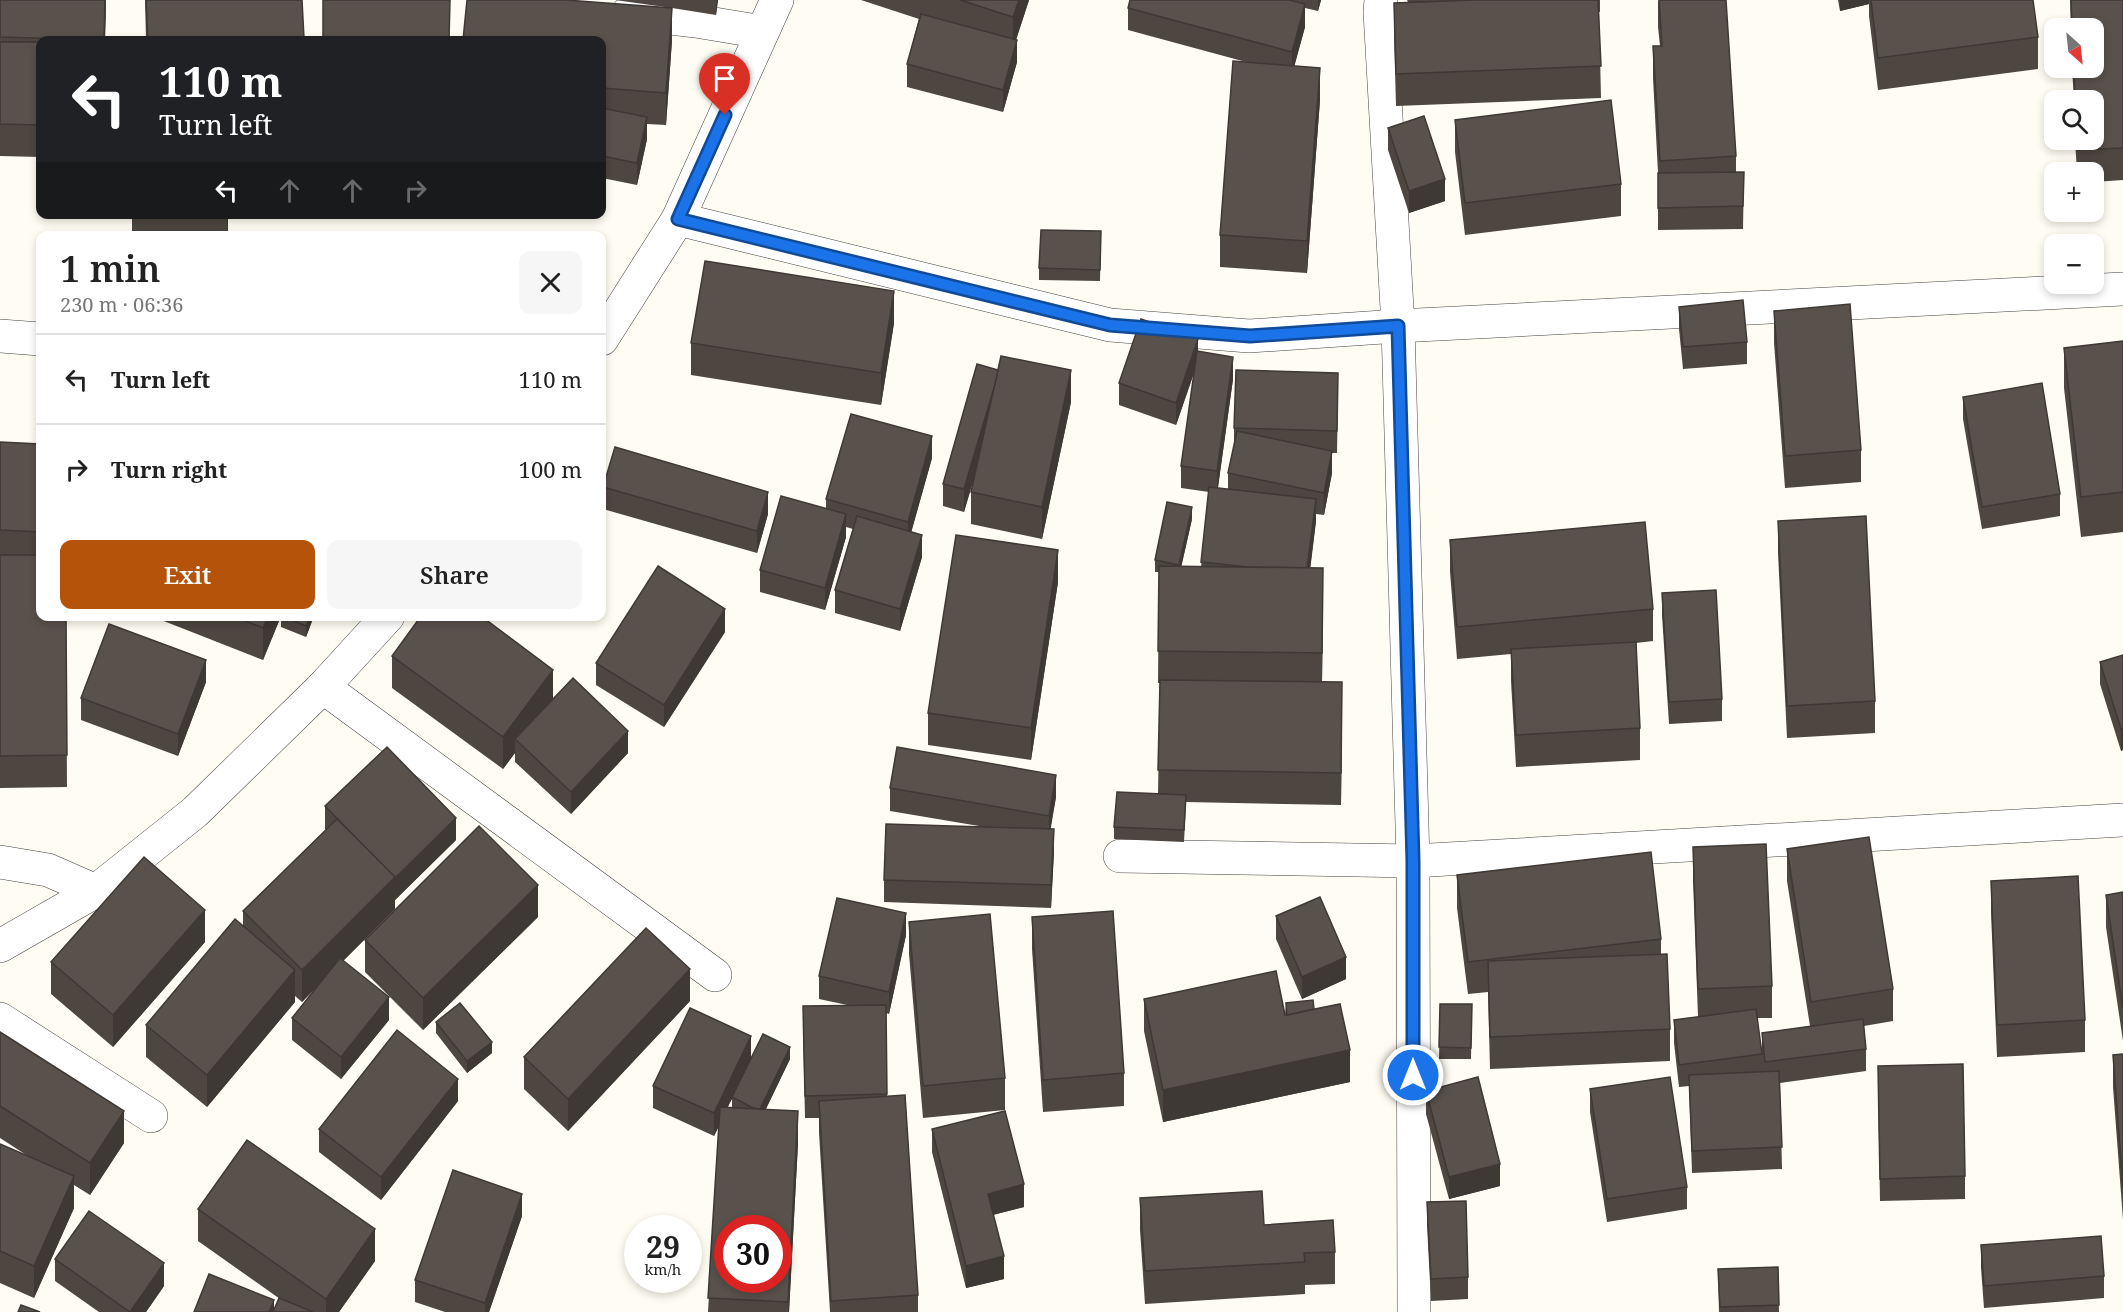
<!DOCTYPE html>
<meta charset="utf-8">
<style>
body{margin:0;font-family:"Noto Serif",serif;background:#f6f6f6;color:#222;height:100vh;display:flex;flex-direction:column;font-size:22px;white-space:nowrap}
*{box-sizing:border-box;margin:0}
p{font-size:20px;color:#767676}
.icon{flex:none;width:33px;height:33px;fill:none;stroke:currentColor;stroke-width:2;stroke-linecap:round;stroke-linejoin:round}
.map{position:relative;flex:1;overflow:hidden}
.panel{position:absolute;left:36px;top:231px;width:570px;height:390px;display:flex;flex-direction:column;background:#fff;border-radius:12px;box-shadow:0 3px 9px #0003}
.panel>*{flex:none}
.banner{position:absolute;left:36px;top:36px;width:570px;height:183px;border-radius:12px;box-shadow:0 3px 9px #0003;background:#202124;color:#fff;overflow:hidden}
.needle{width:39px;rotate:153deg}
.tools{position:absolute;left:2044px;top:18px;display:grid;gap:12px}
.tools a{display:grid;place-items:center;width:60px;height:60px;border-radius:12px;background:#fff;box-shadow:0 3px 9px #0003;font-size:30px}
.speed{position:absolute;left:624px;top:1215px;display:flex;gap:12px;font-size:30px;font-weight:700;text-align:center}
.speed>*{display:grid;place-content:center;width:78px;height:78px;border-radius:50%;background:#fff;box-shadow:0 3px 9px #0003;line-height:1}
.speed small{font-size:15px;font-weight:400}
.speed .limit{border:9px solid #d22;background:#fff;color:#111}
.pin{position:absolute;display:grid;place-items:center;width:51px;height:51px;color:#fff;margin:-62px -26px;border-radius:50% 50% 50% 0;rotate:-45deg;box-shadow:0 0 6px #0007}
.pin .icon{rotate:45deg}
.me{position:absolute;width:66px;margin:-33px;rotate:0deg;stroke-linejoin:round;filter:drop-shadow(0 0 4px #0008)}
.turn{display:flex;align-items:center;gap:21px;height:126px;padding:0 24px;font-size:27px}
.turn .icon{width:78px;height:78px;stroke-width:2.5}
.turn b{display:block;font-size:42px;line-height:51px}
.lanes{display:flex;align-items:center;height:57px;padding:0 24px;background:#0003;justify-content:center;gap:30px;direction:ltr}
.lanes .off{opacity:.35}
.round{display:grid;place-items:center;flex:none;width:63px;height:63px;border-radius:12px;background:#f6f6f6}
.overview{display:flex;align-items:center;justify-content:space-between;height:102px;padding:0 24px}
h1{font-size:36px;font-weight:600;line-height:45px}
.action{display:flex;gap:12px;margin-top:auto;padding:12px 24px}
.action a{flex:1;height:69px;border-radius:12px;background:#b45309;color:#fff;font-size:24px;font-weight:600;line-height:69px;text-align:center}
.action a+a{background:#f6f6f6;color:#222}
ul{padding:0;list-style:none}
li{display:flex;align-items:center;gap:18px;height:90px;padding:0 24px;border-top:2px solid #e0e0e0}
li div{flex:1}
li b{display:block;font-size:22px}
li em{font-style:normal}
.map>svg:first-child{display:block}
</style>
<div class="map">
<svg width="2123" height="1312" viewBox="0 0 2123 1312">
<rect width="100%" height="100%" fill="#fffdf3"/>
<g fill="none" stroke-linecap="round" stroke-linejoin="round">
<defs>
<g id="minor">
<path d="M1381,0L1380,12L1398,326L1413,861L1414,1312"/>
<path d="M628,13L696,21L762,32"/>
<path d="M678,219L1110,325L1249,336L1398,326L2123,289"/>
<path d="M0,336L40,339"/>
<path d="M602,339L678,219L777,0"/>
<path d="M323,687L715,975"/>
<path d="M1120,856L1413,861L2123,820"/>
<path d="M0,862L48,870L96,891"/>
<path d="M0,946L96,891L195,812L323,687L388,616"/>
<path d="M0,1019L151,1116"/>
</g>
</defs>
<use href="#minor" stroke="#434343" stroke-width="34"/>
<use href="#minor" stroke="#fff" stroke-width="33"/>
</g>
<g fill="#4d4641" fill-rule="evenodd">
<path d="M0,0H106L105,40H40V157L0,156Z"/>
<path d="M145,0H302L304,40H146Z"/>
<path d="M615,0H718L716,15L672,8V40L666,125L647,124V139L637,185L602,178V40L665,7Z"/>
<path d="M861,0H1029L1016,40L1017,62L1003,112L907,87V64L919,19Z"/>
<path d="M1130,0H1321L1318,11L1305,8V27L1294,66L1320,100L1307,273L1220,267V235L1246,62L1128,30V8Z"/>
<path d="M1407,0H1600V12H1599L1601,98L1396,106L1394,35V3L1408,2Z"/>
<path d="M1658,0L1736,156V172H1744L1743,229L1658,230V173L1653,78V46H1660L1658,27Z"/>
<path d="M1838,0H2033L2038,37V69L1878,90L1869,16V4L1840,11Z"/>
<path d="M2070,0H2123V180L2094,182V172H2077L2075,140H2094V100H2074L2072,68H2094V28H2071Z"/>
<path d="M1455,120L1621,184V216L1465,235L1455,152Z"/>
<path d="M1388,128L1445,201L1409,213L1388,150Z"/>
<rect x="132" y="214" width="96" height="22"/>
<path d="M1101,231L1100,281L1039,280V268Z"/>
<path d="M1679,307L1747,342V364L1683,369L1679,329Z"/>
<path d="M1774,311L1861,450V482L1785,488L1774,343Z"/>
<path d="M894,323L881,405L691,375V343Z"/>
<path d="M2123,341V532L2081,537L2064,388V348Z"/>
<path d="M1198,352L1233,379L1218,488L1228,489V473L1234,448V428L1338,396L1337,453H1332V473L1324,515L1316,514V521L1310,568L1323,600L1322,682L1342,714L1341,805L1186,802L1184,842L1114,839V827L1158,794L1160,683H1158L1159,572H1155V560L1192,519L1181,567H1201L1209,492L1181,488V466L1194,373L1176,425L1119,405V383Z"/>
<path d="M1963,397L2060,494V516L1982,529L1963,419Z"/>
<path d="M1071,402L1042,539L971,524V492L976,472L964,512L943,506V484Z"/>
<path d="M0,442L40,444V616H66L67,787L0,788Z"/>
<path d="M932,458L911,532L922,557L900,631L835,613V590L853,529L846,527V537L825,610L760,592V570L826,509V499Z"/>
<path d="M603,487L768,514L757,553L603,509Z"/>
<path d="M1778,521L1875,701V733L1787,738L1778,553Z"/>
<path d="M1450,540L1653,609V641L1636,643L1640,728V760L1516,767L1511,681V654L1457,659L1450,572Z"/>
<path d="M1058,582L1031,760L928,745V713Z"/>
<path d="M1662,593L1722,699V721L1669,724L1662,615Z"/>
<path d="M151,616H281L263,660Z"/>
<path d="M281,616H314L306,637L281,627Z"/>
<path d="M725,632L664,727L596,685V663Z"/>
<path d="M2123,655V750L2121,751L2100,684V662Z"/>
<path d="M392,656L553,699L628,753L571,814L515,762V753L503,769L392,688Z"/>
<path d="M206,682L178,756L81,720V698Z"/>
<path d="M890,788L1056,797L1050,829L1054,851L1051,908L884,902V880L979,826L890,811Z"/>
<path d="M325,806L456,840L395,900V909L343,961L389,1020L341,1079L292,1040V1018L318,985L302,1002L295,996V1002L207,1107L146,1057V1025L243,926V911L326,830L325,829Z"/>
<path d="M1693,847L1772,986V1018H1757L1762,1051V1033L1810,1026L1787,881V849L1893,989V1021L1864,1026L1866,1049V1071L1780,1083L1782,1169L1692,1173L1689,1086L1679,1087L1674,1043V1020L1698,1017L1693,879Z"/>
<path d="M1457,875L1661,939V954L1670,1029V1061L1490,1069L1488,992L1468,994L1457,908Z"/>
<path d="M1991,881L2085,1020V1052L1997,1057L1991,913Z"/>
<path d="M2123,892V1041L2106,927V895Z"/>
<path d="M1276,916L1346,979L1302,999L1276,939Z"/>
<path d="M538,917L423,1030L365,972V940Z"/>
<path d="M1032,917L1124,1073V1106L1043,1112L1032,949Z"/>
<path d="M909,922L1005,1078V1110L923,1118L909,954Z"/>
<path d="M906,935L889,1014L886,1013L887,1097L918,1295V1312H830L819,1133V1118H805L803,1029L852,1006L819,999V976Z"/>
<path d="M205,942L113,1047L51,994V962Z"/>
<path d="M1144,999L1285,1015L1286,1003L1314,1009L1350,1082L1163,1122L1144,1031Z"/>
<path d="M690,1001L568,1131L524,1089V1057Z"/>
<path d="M1440,1004H1472L1471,1059H1439Z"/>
<path d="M436,1022L492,1053L467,1073L436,1033Z"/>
<path d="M0,1032L124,1143L90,1195L74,1185V1208L34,1298L0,1283V1144L31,1158L0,1138Z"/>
<path d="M2123,1054V1220L2113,1087V1055Z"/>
<path d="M751,1058L790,1059L766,1109L798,1143L789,1312H708L719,1126L714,1136L653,1108V1086ZM732,1099V1107H727Z"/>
<path d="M1878,1088L1965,1176V1199L1880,1201Z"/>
<path d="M1590,1089L1687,1187V1209L1607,1222L1590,1112Z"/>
<path d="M1426,1091L1500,1186L1449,1199L1426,1114Z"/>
<path d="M458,1101L381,1200L319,1152V1129Z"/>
<path d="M932,1129L1024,1207L993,1215L1004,1279L966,1288L932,1152Z"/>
<path d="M1140,1198L1264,1225L1335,1252V1284L1305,1285V1294L1145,1304L1140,1230Z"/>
<path d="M1427,1202L1468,1277V1299L1431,1301L1427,1225Z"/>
<path d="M198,1209L375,1261L339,1312H194L274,1310L280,1299L198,1241Z"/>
<path d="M522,1216L489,1312H445L415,1302V1280Z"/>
<path d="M1981,1245L2104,1276V1298L1984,1308L1981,1268Z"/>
<path d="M55,1259L164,1286L146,1312H99L55,1281Z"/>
<path d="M1778,1267L1779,1312H1719L1718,1269Z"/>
</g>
<g fill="#3e3935">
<path d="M105,0H106L105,40H104Z"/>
<path d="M716,0H718L716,15Z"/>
<path d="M1019,0H1029L1013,49V17Z"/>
<path d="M1318,0H1321L1318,11Z"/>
<path d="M1840,0H1869V4L1840,11Z"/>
<path d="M1305,4V27L1292,75V52Z"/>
<path d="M672,8V40L666,125V93Z"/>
<path d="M1017,40V62L1003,112V90Z"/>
<path d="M1320,68V100L1307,273V241Z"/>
<path d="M647,117V139L637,185V163Z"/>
<path d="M1445,179V201L1409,213V191Z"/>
<rect x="227" y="214" width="1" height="22"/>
<path d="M894,291V323L881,405V373Z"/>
<path d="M1198,339V361L1176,425V403Z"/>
<path d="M1233,357V379L1217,493V471Z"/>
<path d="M998,370V393L964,512V489Z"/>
<path d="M1071,370V402L1042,539V507Z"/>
<path d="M932,436V458L908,544V522Z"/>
<path d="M1332,451V473L1324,515V493Z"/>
<path d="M768,492V514L757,553V531Z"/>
<path d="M1316,499V521L1307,596V574Z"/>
<path d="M1192,507V519L1179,577V565Z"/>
<path d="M846,514V537L825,610V588Z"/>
<path d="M922,535V557L900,631V609Z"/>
<path d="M1058,550V582L1031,760V728Z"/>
<path d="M1323,568V600L1322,685V653Z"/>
<path d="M725,609V632L664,727V705Z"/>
<path d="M268,616H281L263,660V628Z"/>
<path d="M310,616H314L306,637V626Z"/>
<path d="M206,660V682L178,756V734Z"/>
<path d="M553,670V702L515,739V753L503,769V737Z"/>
<path d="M1342,682V714L1341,805V773Z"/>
<path d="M2123,728V750L2121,751V729Z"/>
<path d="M628,731V753L571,814V792Z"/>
<path d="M1056,775V797L1049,839V816Z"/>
<path d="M456,818V840L395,900V909L302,1002V970L395,877Z"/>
<path d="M1054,829V851L1051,908V885Z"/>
<path d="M538,885V917L423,1030V998Z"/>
<path d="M205,910V942L113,1047V1015Z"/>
<path d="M906,913V935L889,1014V992Z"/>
<path d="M1346,957V979L1302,999V977Z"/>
<path d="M690,969V1001L568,1131V1099Z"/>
<path d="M295,970V1002L207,1107V1075Z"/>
<path d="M389,997V1020L341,1079V1057Z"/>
<path d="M751,1036V1059L714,1136V1113Z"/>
<path d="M492,1042V1053L467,1073V1061Z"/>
<path d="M790,1047V1059L759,1123V1112Z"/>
<path d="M1350,1050V1082L1163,1122V1090Z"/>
<path d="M458,1079V1101L381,1200V1177Z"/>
<path d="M124,1111V1143L90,1195V1163Z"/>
<path d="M798,1111V1143L789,1312H788Z"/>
<path d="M1500,1164V1186L1449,1199V1177Z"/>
<path d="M74,1176V1208L34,1298V1266Z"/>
<path d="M1024,1184V1207L988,1216V1194Z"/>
<path d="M522,1194V1216L489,1312H485V1303Z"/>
<path d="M375,1229V1261L339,1312H326V1299Z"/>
<path d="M1004,1256V1279L966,1288V1266Z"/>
<path d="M164,1263V1286L146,1312H130Z"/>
<path d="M274,1300V1312H269Z"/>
</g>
<g fill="#59514c" stroke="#3e3935" stroke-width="1.5" fill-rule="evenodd">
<path d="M0,0H105L104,40L0,37Z"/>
<path d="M146,0H302L304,38L251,40H148Z"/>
<path d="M323,0H450L449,40H323Z"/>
<path d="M467,0H566L672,8L666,93L602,88V40H463Z"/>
<path d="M960,0H1019L1013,17Z"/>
<path d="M1130,0H1289L1305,4L1292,52L1128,8Z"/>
<path d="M1475,0H1598L1601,66L1396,74L1394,3Z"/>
<path d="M1659,0H1726L1736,156L1660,161L1653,46H1662Z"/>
<path d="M1871,0H2033L2038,37L1878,58Z"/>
<path d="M2071,0H2123V148L2077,150V140H2094V100H2075L2074,68H2094V28H2072Z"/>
<path d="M921,14L1017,40L1003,90L907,64Z"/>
<path d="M0,42H40V125L0,124Z"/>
<path d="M1233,61L1320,68L1307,241L1220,235Z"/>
<path d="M1611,100L1621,184L1465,203L1455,120Z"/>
<path d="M602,108L647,117L637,163L602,156Z"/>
<path d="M1424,116L1445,179L1409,191L1388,128Z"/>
<path d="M1744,172L1743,206L1658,208V173Z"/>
<path d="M1041,230L1101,231L1100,270L1039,268Z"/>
<path d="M705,261L894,291L881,373L691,343Z"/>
<path d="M1743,300L1747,342L1683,347L1679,307Z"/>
<path d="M1850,304L1861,450L1785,456L1774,311Z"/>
<path d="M1141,319L1198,339L1176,403L1119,383Z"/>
<path d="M2123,341V492L2081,497L2064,348Z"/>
<path d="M1197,351L1233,357L1217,471L1181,466Z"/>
<path d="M1001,356L1071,370L1042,507L971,492Z"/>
<path d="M977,364L998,370L995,384L964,489L943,484Z"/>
<path d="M1236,370L1338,373L1337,431L1234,428Z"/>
<path d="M2042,383L2060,494L1982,507L1963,397Z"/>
<path d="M851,414L932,436L908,522L826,499Z"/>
<path d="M1237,431L1332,451L1324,493L1228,473Z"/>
<path d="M0,442L40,444V532L0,530Z"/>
<path d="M615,447L768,492L757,531L603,487Z"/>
<path d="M1209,487L1316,499L1307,568L1248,567L1201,562Z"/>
<path d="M781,496L846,514L825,588L760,570Z"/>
<path d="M1167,502L1192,507L1179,565L1155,560Z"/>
<path d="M857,516L922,535L900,609L835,590Z"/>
<path d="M1866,516L1875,701L1787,706L1778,521Z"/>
<path d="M1645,522L1653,609L1457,627L1450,540Z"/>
<path d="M956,535L1058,550L1031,728L928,713Z"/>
<path d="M0,555H40V616H66L67,755L0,756Z"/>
<path d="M658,566L725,609L664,705L596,663Z"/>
<path d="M1159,566L1323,568L1322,653L1158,651Z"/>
<path d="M1716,590L1722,699L1669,702L1662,593Z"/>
<path d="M233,616H268L263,628Z"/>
<path d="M282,616H310L306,626Z"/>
<path d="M421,616H481L553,670L503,737L392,656Z"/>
<path d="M109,624L206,660L178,734L81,698Z"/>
<path d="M1636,642L1640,728L1516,735L1511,649Z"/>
<path d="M2123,655V728L2121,729L2100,662Z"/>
<path d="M573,678L628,731L571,792L515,739Z"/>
<path d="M1160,680L1342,682L1341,773L1158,770Z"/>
<path d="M387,747L456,818L395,878L325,806Z"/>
<path d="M897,747L1056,775L1049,816L890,788Z"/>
<path d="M1117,792L1186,795L1184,830L1114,827Z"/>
<path d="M337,819L395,877L302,970L243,911Z"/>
<path d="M886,824L1054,829L1051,885L884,880Z"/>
<path d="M479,826L538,885L423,998L365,940Z"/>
<path d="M1869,837L1893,989L1811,1002L1787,849Z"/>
<path d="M1766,844L1772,986L1698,989L1693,847Z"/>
<path d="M1651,852L1661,939L1468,962L1457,875Z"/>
<path d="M144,857L205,910L113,1015L51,962Z"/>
<path d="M2078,876L2085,1020L1997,1025L1991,881Z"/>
<path d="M2123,892V1009L2106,895Z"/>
<path d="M1320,897L1346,957L1302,977L1276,916Z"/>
<path d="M837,898L906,913L889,992L819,976Z"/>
<path d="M1113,911L1124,1073L1043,1080L1032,917Z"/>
<path d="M990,914L1005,1078L923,1086L909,922Z"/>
<path d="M235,919L295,970L207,1075L146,1025Z"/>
<path d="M646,928L690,969L568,1099L524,1057Z"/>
<path d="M1667,954L1670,1029L1490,1037L1488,961Z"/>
<path d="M340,958L389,997L341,1057L292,1018Z"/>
<path d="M1276,971L1285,1015L1340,1004L1350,1050L1163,1090L1144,999Z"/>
<path d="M1313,1000L1314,1009L1287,1015L1286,1003Z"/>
<path d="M460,1003L492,1042L467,1061L436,1022Z"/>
<path d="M1440,1004H1472L1471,1048L1439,1047Z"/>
<path d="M886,1005L887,1094L805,1096L803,1006Z"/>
<path d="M690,1008L751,1036L714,1113L653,1086Z"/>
<path d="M1756,1009L1762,1054L1679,1065L1674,1020Z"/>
<path d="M1863,1019L1866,1049L1765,1062L1762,1033Z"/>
<path d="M397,1030L458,1079L381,1177L319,1129Z"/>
<path d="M0,1032L124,1111L90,1163L0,1106Z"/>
<path d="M763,1034L790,1047L760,1109L753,1108L732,1097Z"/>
<path d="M2123,1054V1188L2113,1055Z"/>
<path d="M1963,1064L1965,1176L1880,1179L1878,1066Z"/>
<path d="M1779,1071L1782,1147L1692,1151L1689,1075Z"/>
<path d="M1478,1077L1500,1164L1449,1177L1426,1091Z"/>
<path d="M1670,1077L1687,1187L1607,1199L1590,1089Z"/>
<path d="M905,1095L918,1295L831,1301L819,1101Z"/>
<path d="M720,1107L798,1111L788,1302L708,1298ZM728,1228H778V1280H728Z"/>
<path d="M1005,1111L1024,1184L988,1194L1004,1256L966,1266L932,1129Z"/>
<path d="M247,1140L375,1229L326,1299L198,1209Z"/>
<path d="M0,1144L74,1176L34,1266L0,1251Z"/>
<path d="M453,1170L522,1194L485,1303L415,1280Z"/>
<path d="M1262,1191L1264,1225L1333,1220L1335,1252L1304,1253L1305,1262L1145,1271L1140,1198Z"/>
<path d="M1466,1201L1468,1277L1431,1279L1427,1202Z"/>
<path d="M89,1211L164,1263L130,1312L55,1259Z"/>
<path d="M2101,1236L2104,1276L1984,1286L1981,1245Z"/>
<path d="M1778,1267L1779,1305L1720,1307L1718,1269Z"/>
<path d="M209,1274L274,1300L269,1312H194Z"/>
<path d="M279,1298L313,1312H273Z"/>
<path d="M21,1305L40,1312H18Z"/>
</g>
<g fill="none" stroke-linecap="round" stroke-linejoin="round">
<defs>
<path id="route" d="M725,115L678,219L1110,325L1250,336L1398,326L1413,861V1075"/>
</defs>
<use href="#route" stroke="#114b97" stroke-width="15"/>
<use href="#route" stroke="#1a73e8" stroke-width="10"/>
</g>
</svg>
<div class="tools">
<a><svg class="needle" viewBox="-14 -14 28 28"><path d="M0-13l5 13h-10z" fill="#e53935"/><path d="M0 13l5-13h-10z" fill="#767676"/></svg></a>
<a><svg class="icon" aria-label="search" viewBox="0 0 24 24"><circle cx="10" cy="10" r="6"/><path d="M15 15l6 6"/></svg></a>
<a>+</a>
<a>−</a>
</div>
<div class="speed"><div>29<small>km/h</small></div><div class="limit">30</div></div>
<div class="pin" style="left:725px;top:115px;background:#d93025"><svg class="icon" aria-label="arrive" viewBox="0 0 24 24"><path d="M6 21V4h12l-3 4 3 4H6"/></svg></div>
<svg class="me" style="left:1413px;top:1075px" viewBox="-20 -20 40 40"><circle r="17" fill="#1a73e8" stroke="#fff" stroke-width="3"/><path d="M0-11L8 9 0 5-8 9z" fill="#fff"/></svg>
<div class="banner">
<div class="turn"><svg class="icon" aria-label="left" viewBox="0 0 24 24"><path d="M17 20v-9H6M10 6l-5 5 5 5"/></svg><div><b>110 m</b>Turn left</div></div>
<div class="lanes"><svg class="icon" aria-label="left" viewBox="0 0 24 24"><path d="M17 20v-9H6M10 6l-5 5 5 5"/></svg><svg class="icon off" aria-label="ahead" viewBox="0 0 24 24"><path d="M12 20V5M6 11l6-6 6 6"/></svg><svg class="icon off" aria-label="ahead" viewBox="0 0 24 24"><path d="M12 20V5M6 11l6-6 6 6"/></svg><svg class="icon off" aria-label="right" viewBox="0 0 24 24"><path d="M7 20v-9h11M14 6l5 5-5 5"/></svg></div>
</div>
<section class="panel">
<div class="overview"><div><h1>1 min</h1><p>230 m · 06:36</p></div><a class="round"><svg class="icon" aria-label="close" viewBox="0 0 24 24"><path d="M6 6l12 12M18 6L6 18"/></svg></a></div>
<ul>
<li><svg class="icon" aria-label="left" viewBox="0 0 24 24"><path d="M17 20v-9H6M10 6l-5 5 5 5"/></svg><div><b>Turn left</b></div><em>110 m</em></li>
<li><svg class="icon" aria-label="right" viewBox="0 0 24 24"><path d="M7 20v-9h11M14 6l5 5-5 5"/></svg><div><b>Turn right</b></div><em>100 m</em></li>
</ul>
<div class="action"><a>Exit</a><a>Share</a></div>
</section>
</div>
